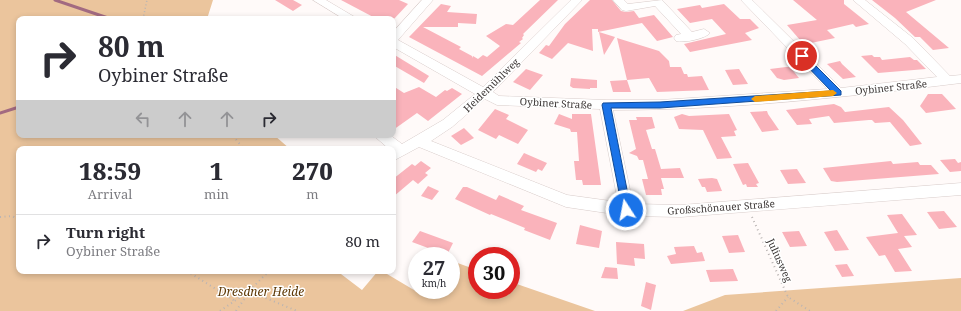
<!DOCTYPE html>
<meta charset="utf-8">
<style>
body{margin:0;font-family:"Noto Serif",serif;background:#f7f7f7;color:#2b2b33;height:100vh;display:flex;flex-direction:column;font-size:15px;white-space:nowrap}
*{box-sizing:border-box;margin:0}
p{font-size:13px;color:#7c7c81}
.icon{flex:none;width:22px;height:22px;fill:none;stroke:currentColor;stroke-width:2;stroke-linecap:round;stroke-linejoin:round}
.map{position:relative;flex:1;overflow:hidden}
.sheet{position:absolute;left:16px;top:146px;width:380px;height:128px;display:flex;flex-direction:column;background:#fff;border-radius:8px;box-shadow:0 2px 6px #0003}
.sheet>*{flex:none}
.guide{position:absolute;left:16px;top:16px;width:380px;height:122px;border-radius:8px;box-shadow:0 2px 6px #0003;background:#fff;color:#2b2b33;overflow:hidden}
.speed{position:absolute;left:408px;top:247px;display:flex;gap:8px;font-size:20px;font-weight:700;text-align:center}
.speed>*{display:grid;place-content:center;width:52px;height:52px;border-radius:50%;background:#fff;box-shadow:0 2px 6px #0003;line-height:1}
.speed small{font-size:10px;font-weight:400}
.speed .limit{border:6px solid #d22;background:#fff;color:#111}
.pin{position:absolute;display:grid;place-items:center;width:34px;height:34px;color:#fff;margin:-17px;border:2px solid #fff;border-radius:50%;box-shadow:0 1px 4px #0007}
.me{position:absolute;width:44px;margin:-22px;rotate:349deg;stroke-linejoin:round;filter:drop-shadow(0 0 3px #0008)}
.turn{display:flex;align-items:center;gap:14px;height:84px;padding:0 16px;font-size:18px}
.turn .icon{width:52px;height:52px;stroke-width:2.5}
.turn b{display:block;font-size:28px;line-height:34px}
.lanes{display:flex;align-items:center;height:38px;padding:0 16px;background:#0003;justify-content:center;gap:20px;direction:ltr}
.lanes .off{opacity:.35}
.eta{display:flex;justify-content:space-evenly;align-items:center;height:68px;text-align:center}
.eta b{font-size:24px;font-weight:800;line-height:28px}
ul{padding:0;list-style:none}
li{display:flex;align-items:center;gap:12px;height:52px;padding:0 16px;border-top:1px solid #e1e1e2}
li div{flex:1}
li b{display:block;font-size:15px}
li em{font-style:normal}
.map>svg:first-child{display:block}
</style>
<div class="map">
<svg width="961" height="311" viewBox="0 0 961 311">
<rect width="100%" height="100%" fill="#fffaf9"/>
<g fill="#ebc59d">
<path d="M0,0H213L207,19H19V135H274L290,149H19V271H337L362,290L378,271H382L424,296L429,290H451L452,261L477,270V290H511V282L595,311H0Z"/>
<path d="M961,278V311H683L725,295Z"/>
</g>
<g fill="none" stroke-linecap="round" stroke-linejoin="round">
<g stroke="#a26a81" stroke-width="3">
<path d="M55,0L111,19"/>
<path d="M0,113L19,107"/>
</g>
</g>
<g fill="#fab3bb">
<path d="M275,0H293L302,5L293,11Z"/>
<path d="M341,0H399L408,4L393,20L377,19Z"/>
<path d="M540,0H558L523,34L524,35L522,38L523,39L519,42L521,43L482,76L409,37L441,4L451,6L447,12L477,14L476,24L458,23V27H423L461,47L459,49L472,56V58L473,56L478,59L483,55L487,57L500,46L486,36L506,24L513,25Z"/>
<path d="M590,0H612L621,11L626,12L634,11L639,18L654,15L673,37L657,41L642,23L598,32V29H592L593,51L568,43L552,59L539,53L546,45L549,46L565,24Z"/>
<path d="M793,0H844V4L869,24L856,27L853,24L827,30L835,38L806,44L800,40L787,25L817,20Z"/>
<path d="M872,0H936L906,12L949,48L933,50L920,37H915L895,18Z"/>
<path d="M724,4L740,19H750L759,28L745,33L752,40L690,52L684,44L726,34L712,19L690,23L677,9L700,5L702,8Z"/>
<path d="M599,32L615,37L604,55Z"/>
<path d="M617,38L659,51L669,61L670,67H681L684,74H687L688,77L702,76L709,90L657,92L649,78L627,80Z"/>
<path d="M393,54L429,76L424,83L393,65Z"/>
<path d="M872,55L874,57H880L882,60L910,57L914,60H917L926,69L878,73L861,56Z"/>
<path d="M840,61L842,64L856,77L843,79L827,64Z"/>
<path d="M786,67H790L799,78L784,80L777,78L770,69Z"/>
<path d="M526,69L543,75L530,90L513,82Z"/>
<path d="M739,69L748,84L733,85L725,70Z"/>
<path d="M571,78L597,80V88H590V89L573,88L570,86Z"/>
<path d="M627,80L631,92H613L610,81Z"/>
<path d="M393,86L404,93L419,87L436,97L445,90L447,91L452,88L462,94L428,121L417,113L393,130Z"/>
<path d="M928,94H942L956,109L926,113L920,106Z"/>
<path d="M834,104L841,107L845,112L889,107L903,120L922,144L910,146L890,122L875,123L872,120H869L834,123L829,116L809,119L812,124L797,125L786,110Z"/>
<path d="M495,109L509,115L506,119L528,130L518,144L499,135L496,139L478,130Z"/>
<path d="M767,111L768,114L779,130L762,132L750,112Z"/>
<path d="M559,114L572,119V114H591L601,185H583L582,180H576L574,161H579L577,132H571L570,129L554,124Z"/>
<path d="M682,114L689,116L729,114L737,130L734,131L736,136L721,137L732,158L717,159L703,130L679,129L674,117Z"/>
<path d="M636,117H652L655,128L646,130L652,149H655L661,169L680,168L684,178H661L664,189H661L662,195H646L642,179H648L643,160H639L637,156L629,153L636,149L629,120H637Z"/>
<path d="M464,128L474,138L461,145L451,136Z"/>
<path d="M524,153L547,163L542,171L538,169L536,172L517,164Z"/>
<path d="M955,159L958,163L961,162V171L950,172L940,160Z"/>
<path d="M421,161L431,168L425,173L428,175L418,184L413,180L393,197V179L412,164L415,166Z"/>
<path d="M891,161L893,164L918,162L920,165H931L939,174L837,182L831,181L823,168Z"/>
<path d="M748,163L759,183L756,184L758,187H747L746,184L743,185L733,164Z"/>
<path d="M797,169L806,183L788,184L780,170Z"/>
<path d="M712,178L717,179L722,191L707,192L705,187H702L698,179Z"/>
<path d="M428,186L439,191L432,200L421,196Z"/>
<path d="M463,187H467L496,200L499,195L524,206L521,210L557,223L550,240L524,230L525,228L491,214L490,215L455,199Z"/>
<path d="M944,211L957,227L939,229L927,212Z"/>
<path d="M902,214L917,235L904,236L912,247L898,249L912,271L895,272L885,255L879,256L866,237L898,233L887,215Z"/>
<path d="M580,225L602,231L599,248L576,244Z"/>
<path d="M837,230L849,250L835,251L824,232Z"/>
<path d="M420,231L453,243L447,255L412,242Z"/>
<path d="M799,231L807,246L790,247L782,232Z"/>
<path d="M738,235L745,252L729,253L722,236Z"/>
<path d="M616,242L644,244L645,259L634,258L635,266L617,264Z"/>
<path d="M694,246L697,253L702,252L705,261L671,264L667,256L676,254L674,247Z"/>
<path d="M847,264L854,276L842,277L835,265Z"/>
<path d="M605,267L617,268L618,279L601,278Z"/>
<path d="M733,269L738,281L710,282L706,270Z"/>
<path d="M646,282L656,285L651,310L641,306Z"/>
</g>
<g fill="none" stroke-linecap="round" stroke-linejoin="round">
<defs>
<g id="minor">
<path d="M313,0H326L358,19H344Z"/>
<path d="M422,0H433L398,40L483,87L571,0H582L493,92L499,96L606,100H660L827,89L741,0H752L841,88L937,77L905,44L853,0H865L913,38L950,76L961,75V83C846,97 730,110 613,110L633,204L681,205L961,183V195L681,217L627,216L566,207L419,147L393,161V149H389L373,135H390L402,144L443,120L475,94L393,47V32ZM485,99L497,105L600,109L618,202L567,195L431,141L452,127Z"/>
<path d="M613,0H624L628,4L662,0L692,32L704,29L710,33C705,39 684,43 676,41L674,38L676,35L681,34L655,6L626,11L622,10Z"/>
</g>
</defs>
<use href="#minor" stroke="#d8ccca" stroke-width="1"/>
<g stroke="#b9b4b3" stroke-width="1.5" stroke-dasharray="1 2.5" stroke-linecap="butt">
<path d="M143,19L147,0"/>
<path d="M232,135L234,137"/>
</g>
<g stroke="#b9b4b3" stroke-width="2" stroke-dasharray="1 3.5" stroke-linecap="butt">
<path d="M233,136L244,149"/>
<path d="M0,217L12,216L19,220"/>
<path d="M752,217L788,297L810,311"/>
<path d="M187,271L235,301"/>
<path d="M249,291L297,311"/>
<path d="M220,311L249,291L269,271"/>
<path d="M236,311L249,292"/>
<path d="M776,311L788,297"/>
</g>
<use href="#minor" fill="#fff" fill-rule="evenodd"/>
</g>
<path fill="#1a73e8" stroke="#114b97" d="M799,54H804L841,91V95L660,108H611L631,210L630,213H623L602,105L603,103L660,102L831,91L799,58Z"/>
<path fill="#f59e0b" d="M833,90L837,93L833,96L755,102L751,99L755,96Z"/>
<g text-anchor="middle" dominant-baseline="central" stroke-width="3" stroke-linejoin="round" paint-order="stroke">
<g font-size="10" fill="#3d3837" stroke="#fff">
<text transform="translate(491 85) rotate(-44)">Heidemühlweg</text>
<text transform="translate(891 87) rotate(-6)">Oybiner Straße</text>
<text transform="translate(556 103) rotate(3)">Oybiner Straße</text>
<text transform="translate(721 207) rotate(-4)">Großschönauer Straße</text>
<text transform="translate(780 260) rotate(66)">Juliusweg</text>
</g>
<g font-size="12" font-style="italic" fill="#5e3906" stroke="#fff">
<text x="261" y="291">Dresdner Heide</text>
</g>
</g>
</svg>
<div class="speed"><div>27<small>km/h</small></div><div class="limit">30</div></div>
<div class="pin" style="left:802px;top:56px;background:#d93025"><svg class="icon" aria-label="arrive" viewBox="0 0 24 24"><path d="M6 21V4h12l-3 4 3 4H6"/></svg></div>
<svg class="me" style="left:626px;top:210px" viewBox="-20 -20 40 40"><circle r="17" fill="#1a73e8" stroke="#fff" stroke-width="3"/><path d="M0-11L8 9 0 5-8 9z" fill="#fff"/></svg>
<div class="guide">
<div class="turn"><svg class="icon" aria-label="right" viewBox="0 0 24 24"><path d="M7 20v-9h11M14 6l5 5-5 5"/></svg><div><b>80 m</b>Oybiner Straße</div></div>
<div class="lanes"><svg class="icon off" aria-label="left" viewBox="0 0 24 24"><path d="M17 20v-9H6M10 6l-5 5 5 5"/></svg><svg class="icon off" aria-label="ahead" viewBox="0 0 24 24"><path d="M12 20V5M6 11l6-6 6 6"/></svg><svg class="icon off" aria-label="ahead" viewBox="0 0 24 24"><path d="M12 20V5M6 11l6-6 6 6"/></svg><svg class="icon" aria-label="right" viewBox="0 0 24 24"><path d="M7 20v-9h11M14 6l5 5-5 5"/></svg></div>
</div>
<section class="sheet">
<div class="eta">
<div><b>18:59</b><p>Arrival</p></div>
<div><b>1</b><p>min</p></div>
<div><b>270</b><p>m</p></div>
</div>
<ul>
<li><svg class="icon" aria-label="right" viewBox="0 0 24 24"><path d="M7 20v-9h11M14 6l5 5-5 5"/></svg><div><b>Turn right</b><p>Oybiner Straße</p></div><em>80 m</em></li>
</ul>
</section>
</div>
